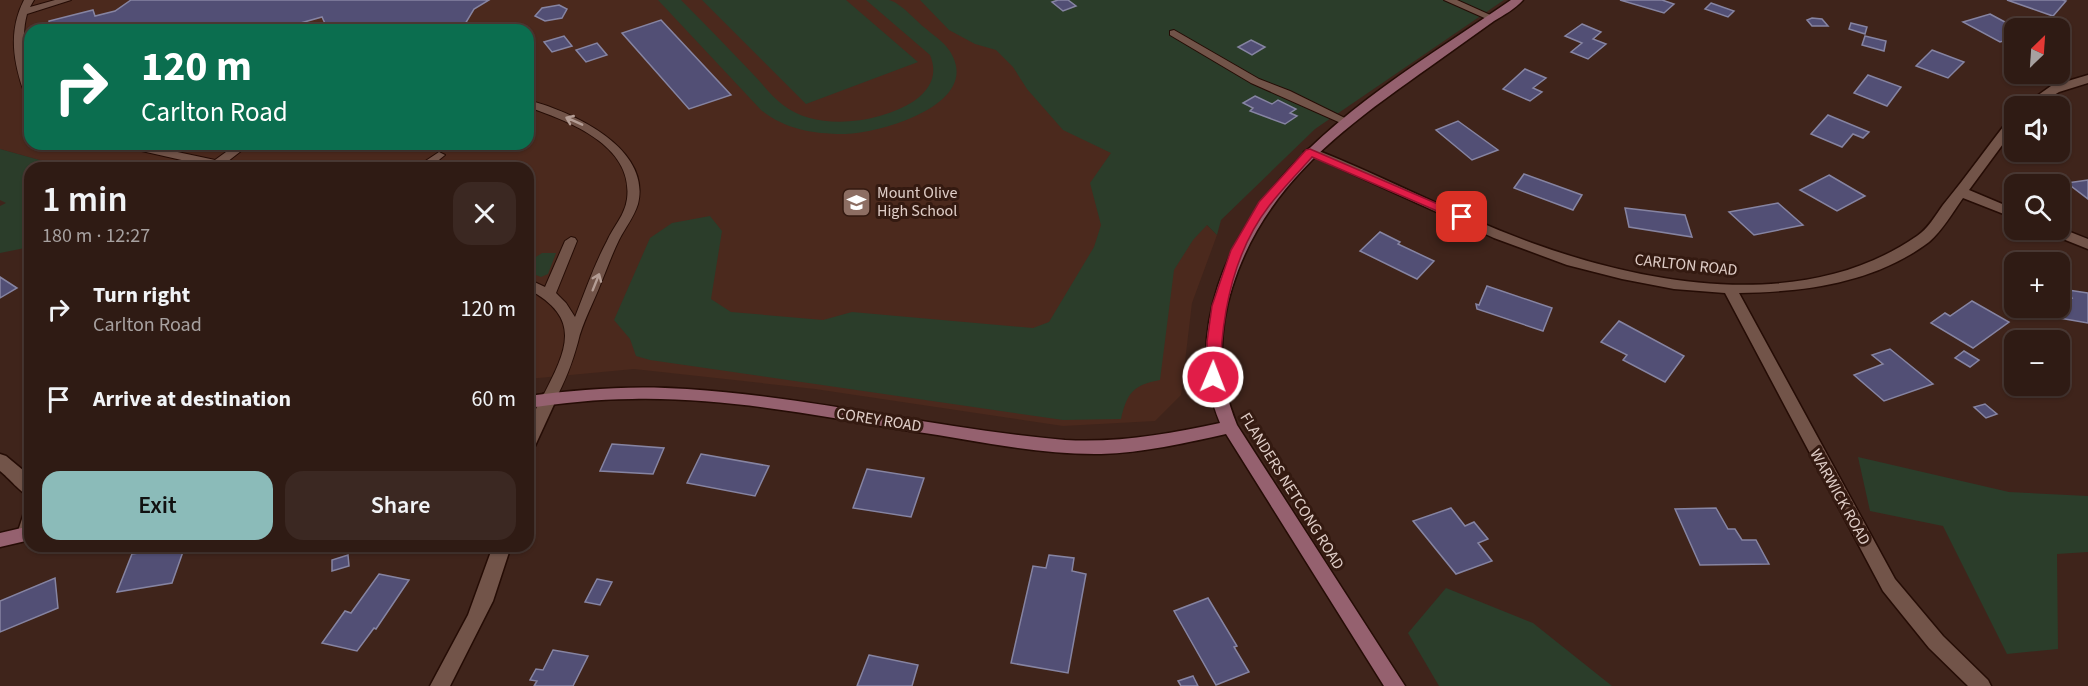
<!DOCTYPE html>
<meta charset="utf-8">
<style>
body{margin:0;font-family:"Source Sans 3",sans-serif;background:#3b2822;color:#f1f3f6;height:100vh;display:flex;flex-direction:column;font-size:22px;white-space:nowrap}
*{box-sizing:border-box;margin:0}
p{font-size:20px;color:#a7a1a0}
.icon{flex:none;width:33px;height:33px;fill:none;stroke:currentColor;stroke-width:2;stroke-linecap:round;stroke-linejoin:round}
.map{position:relative;flex:1;overflow:hidden}
.panel{position:absolute;left:24px;top:162px;width:510px;height:390px;display:flex;flex-direction:column;background:#2f1b14;border-radius:18px;box-shadow:0 2px 4px #0004,0 0 0 2px #4a3934}
.panel>*{flex:none}
.top-card{position:absolute;left:24px;top:24px;width:510px;height:126px;border-radius:18px;box-shadow:0 2px 4px #0004,0 0 0 2px #4a3934;background:#0b6e4f;color:#fff;overflow:hidden}
.needle{width:39px;rotate:25deg}
.controls{position:absolute;left:2004px;top:18px;display:grid;gap:12px}
.controls a{display:grid;place-items:center;width:66px;height:66px;border-radius:12px;background:#2f1b14;box-shadow:0 2px 4px #0004,0 0 0 2px #4a3934;font-size:30px}
.pin{position:absolute;display:grid;place-items:center;width:51px;height:51px;color:#fff;margin:-26px;border-radius:12px;box-shadow:0 3px 9px #0006}
.me{position:absolute;width:66px;margin:-33px;rotate:1deg;stroke-linejoin:round;filter:drop-shadow(0 0 4px #0008)}
.turn{display:flex;align-items:center;gap:21px;height:126px;padding:0 18px;font-size:27px}
.turn .icon{width:78px;height:78px;stroke-width:2.5}
.turn b{display:block;font-size:42px;line-height:51px}
.round{display:grid;place-items:center;flex:none;width:63px;height:63px;border-radius:18px;background:#3b2822}
.head{display:flex;align-items:center;justify-content:space-between;height:102px;padding:0 18px}
h1{font-size:36px;font-weight:600;line-height:45px}
.action{display:flex;gap:12px;margin-top:auto;padding:12px 18px}
.action a{flex:1;height:69px;border-radius:18px;background:#8bbbb9;color:#111;font-size:24px;font-weight:600;line-height:69px;text-align:center}
.action a+a{background:#3b2822;color:#f1f3f6}
ul{padding:0;list-style:none}
li{display:flex;align-items:center;gap:18px;height:90px;padding:0 18px}
li div{flex:1}
li b{display:block;font-size:22px}
li em{font-style:normal}
.map>svg:first-child{display:block}
</style>
<div class="map">
<svg width="2088" height="686" viewBox="0 0 2088 686">
<rect width="100%" height="100%" fill="#3f241b"/>
<path fill="#4b291d" fill-rule="evenodd" d="M0,0H979L1217,235L1192,303L1181,395L1155,421L1063,426L815,389L634,369L528,379V168H68L0,149ZM30,30H528V144H30Z"/>
<g fill="#2b3d2a">
<path d="M658,0H681C705,24 728,48 751,72C762,83 771,96 783,105C817,132 880,123 914,101C931,89 938,74 930,55L866,0C873,0 882,0 889,0C901,3 916,21 925,28C933,35 943,41 949,50C986,104 878,134 843,134C813,134 784,129 761,110Z"/>
<path d="M702,0H846L918,62L806,104Z"/>
<path d="M920,0H1504L1315,129L1221,220L1217,235L1207,225L1193,240L1174,270L1160,380C1133,385 1127,393 1121,419L1063,420L650,360L636,356L630,339L614,320L650,238L672,223L710,216L722,231L711,299L731,312L823,320L852,312L1033,328L1049,322L1094,247L1101,225L1090,183L1111,153L1063,130L1027,89L1013,67L996,50L975,44L949,30Z"/>
<path d="M0,149L68,168H30V247L0,253V206L6,203L0,200Z"/>
<path d="M542,253H556L548,274L541,277L528,272V262Z"/>
<path d="M1858,457L2009,492L2088,496V552L2057,554L2058,649L2007,654L1943,526L1870,511Z"/>
<path d="M1446,588L1533,623L1612,686H1439L1408,633Z"/>
</g>
<g fill="#524f75" stroke="#8684a2" stroke-width="1.5">
<path d="M131,0H489L474,9L465,24L469,30H328L322,17L276,30H170L168,25L149,30H50L49,21L93,10L95,16L115,11Z"/>
<path d="M1058,0H1068L1076,6L1063,11L1052,2Z"/>
<path d="M1620,0H1662L1674,4L1664,13Z"/>
<path d="M2007,0H2062L2066,1L2053,16Z"/>
<path d="M1711,3L1734,11L1728,17L1705,9Z"/>
<path d="M559,5L567,9L562,18L545,21L535,16L542,8Z"/>
<path d="M1990,14L2016,28L2014,38L2000,42L1963,22Z"/>
<path d="M1812,18L1822,19L1828,26H1812L1807,20Z"/>
<path d="M661,20L731,95L689,109L622,33Z"/>
<path d="M1851,23L1867,27L1865,34L1849,29Z"/>
<path d="M1582,24L1601,32L1593,39L1606,44L1588,59L1571,52L1582,43L1565,36Z"/>
<path d="M564,36L572,46L552,52L544,42Z"/>
<path d="M1865,36L1886,41L1884,51L1862,45Z"/>
<path d="M1251,40L1265,47L1252,55L1238,47Z"/>
<path d="M597,43L607,55L586,62L576,50Z"/>
<path d="M1932,50L1964,62L1948,78L1916,66Z"/>
<path d="M1525,69L1546,78L1533,88L1542,92L1530,101L1503,89Z"/>
<path d="M1868,75L1901,87L1887,106L1854,93Z"/>
<path d="M1255,96L1272,104L1278,100L1296,109L1290,113L1297,116L1285,124L1250,111L1253,108L1243,103Z"/>
<path d="M1828,115L1869,132L1863,138L1853,134L1842,147L1811,134Z"/>
<path d="M1458,121L1498,150L1472,160L1436,130Z"/>
<path d="M1524,174L1582,195L1573,210L1514,188Z"/>
<path d="M1829,175L1865,196L1837,211L1800,190Z"/>
<path d="M2088,180V199L2067,183Z"/>
<path d="M1778,203L1803,225L1754,235L1729,212Z"/>
<path d="M1625,208L1685,215L1692,237L1629,227Z"/>
<path d="M1380,232L1400,242L1398,244L1434,261L1417,279L1360,251Z"/>
<path d="M0,277L17,288L0,298Z"/>
<path d="M1487,286L1552,308L1543,331L1477,309L1476,304L1479,305Z"/>
<path d="M2068,290L2088,293V323L2042,315L2038,308H2060V296L2072,298Z"/>
<path d="M1972,301L2009,322L1973,348L1931,323L1945,313L1950,316Z"/>
<path d="M1619,321L1684,356L1665,382L1623,360L1627,355L1601,342Z"/>
<path d="M1890,349L1933,384L1884,401L1854,375L1883,364L1872,355Z"/>
<path d="M1964,351L1979,360L1970,367L1955,358Z"/>
<path d="M1985,404L1997,414L1986,418L1974,407Z"/>
<path d="M612,444L664,448L653,474L600,471Z"/>
<path d="M701,454L769,466L755,496L687,483Z"/>
<path d="M867,469L924,478L911,517L853,508Z"/>
<path d="M1451,508L1465,526L1474,522L1488,539L1478,543L1492,561L1456,574L1413,521Z"/>
<path d="M1716,508L1728,529H1735L1742,540H1756L1769,564L1700,565L1675,509Z"/>
<path d="M185,546L172,583L117,592L132,554Z"/>
<path d="M348,555L349,566L332,571V560Z"/>
<path d="M1049,555L1074,558L1072,571L1086,574L1068,673L1011,663L1033,566L1046,568Z"/>
<path d="M379,574L409,580L376,629L374,628L357,651L322,643L345,611L351,613Z"/>
<path d="M55,578L58,608L0,632V601Z"/>
<path d="M597,579L612,582L600,605L585,602Z"/>
<path d="M1208,598L1237,646L1234,647L1249,672L1216,685L1174,611Z"/>
<path d="M553,650L588,656L573,686H534L537,681L530,680L536,669L543,670Z"/>
<path d="M869,655L918,665L912,686H857Z"/>
<path d="M1193,676L1198,686H1181L1178,681Z"/>
</g>
<g fill="none" stroke-linecap="round" stroke-linejoin="round">
<defs>
<g id="lane">
<path d="M24,0H34L30,7L55,0H71L27,14C19,43 30,69 30,98L25,95C13,62 8,31 24,0Z"/>
<path d="M1444,0H1457L1497,18L1489,20Z"/>
<path d="M1174,30L1259,79L1290,91L1353,122L1347,125L1343,124L1251,83L1170,35V31Z"/>
<path d="M528,100C570,111 652,147 638,204C634,217 625,228 619,240C612,254 607,269 601,283C594,302 582,323 578,342C572,364 565,382 554,402H544L542,398C566,351 584,319 528,289V279L545,287L565,241L571,237L575,238L577,241L556,293L566,303L575,317C585,292 594,265 607,241C613,227 625,215 627,199C634,145 568,121 528,107Z"/>
<path d="M118,144H140L215,160L237,144H250L227,162L241,165L243,168H217L124,147Z"/>
<path d="M439,152L445,155L429,168H415Z"/>
</g>
<g id="street">
<path d="M2088,75V83L2059,92L2036,106H2023L2051,86Z"/>
<path d="M2014,117V129L1969,190L2014,209V218L1963,198C1953,212 1942,231 1929,242C1875,283 1805,292 1739,293L1895,579L1943,636L1988,680L1991,686H1968L1929,648L1883,591L1725,293L1674,289L1622,279L1567,265L1494,238L1304,152L1310,148L1314,149C1388,178 1457,216 1532,243C1651,286 1806,313 1917,236C1928,229 1935,216 1943,205C1966,177 1987,147 2010,118Z"/>
<path d="M2060,228L2088,239V249L2048,233L2046,230H2060Z"/>
<path d="M549,392L555,394L557,398L534,448L528,450V426L543,394Z"/>
<path d="M0,454L6,456L30,476V497C22,494 8,477 0,471Z"/>
<path d="M30,511V540L20,539L17,534L24,513Z"/>
<path d="M493,546H511L493,601L450,686H430L468,615Z"/>
</g>
<g id="secondary">
<path d="M1511,0H1523C1515,9 1504,15 1494,21C1473,36 1452,51 1431,66C1346,126 1264,184 1232,288C1217,335 1218,379 1237,425L1405,686H1384L1226,434C1185,443 1143,453 1101,454C1037,455 974,440 911,431C819,416 726,397 632,399C597,399 563,403 528,408V396C581,389 633,385 687,389C814,397 938,429 1065,440C1118,443 1169,434 1220,423C1201,377 1203,333 1218,286C1262,152 1401,76 1511,0Z"/>
<path d="M30,526V540L0,547V533Z"/>
</g>
</defs>
<use href="#lane" stroke="#250c05" stroke-width="2"/>
<use href="#street" stroke="#250c05" stroke-width="3"/>
<use href="#secondary" stroke="#250c05" stroke-width="3"/>
<use href="#lane" fill="#725449" fill-rule="evenodd"/>
<use href="#street" fill="#725449" fill-rule="evenodd"/>
<use href="#secondary" fill="#95616f" fill-rule="evenodd"/>
</g>
<defs><path id="oneway-shaft" d="M-6 0H5M1.5-3L5.5 0L1.5 3" fill="none" stroke-width="1.6" stroke-linecap="round" stroke-linejoin="round" transform="scale(1.5)"/></defs>
<g stroke="#b49d95">
<use href="#oneway-shaft" transform="translate(574 121) rotate(-156)"/>
<use href="#oneway-shaft" transform="translate(596 282) rotate(-68)"/>
</g>
<path fill="#e11d48" stroke="#92132f" stroke-width="1.5" d="M1310,149L1468,217L1467,220H1458L1312,157C1298,173 1282,189 1269,206C1232,254 1221,318 1220,377L1218,381H1208L1207,342L1212,306L1231,250L1259,202L1306,150Z"/>
<defs>
<symbol id="school-square" viewBox="-11 -11 22 22"><rect x="-9" y="-9" width="18" height="18" rx="4" fill="#8d6e63" stroke="#341a11"/><path d="M0-5L7-2L0 1L-7-2ZM-4 1L0 2.5L4 1V4Q0 6-4 4Z" fill="#fff"/></symbol>
</defs>
<g fill-rule="evenodd">
<use href="#school-square" x="840" y="186" width="33" height="33"/>
</g>
<g text-anchor="middle" dominant-baseline="central" stroke-width="6" stroke-linejoin="round" paint-order="stroke">
<g font-size="16" fill="#e0cec8" stroke="#341a11" text-anchor="start">
<text x="877" y="193">Mount Olive<tspan x="877" dy="18">High School</tspan></text>
</g>
<g font-size="16" fill="#e0cec8" stroke="#341a11">
<text transform="translate(1686 265) rotate(6)">CARLTON ROAD</text>
<text transform="translate(879 420) rotate(9)">COREY ROAD</text>
<text transform="translate(1292 491) rotate(58)">FLANDERS NETCONG ROAD</text>
<text transform="translate(1840 497) rotate(61)">WARWICK ROAD</text>
</g>
</g>
</svg>
<div class="controls">
<a><svg class="needle" viewBox="-14 -14 28 28"><path d="M0-13l5 13h-10z" fill="#e53935"/><path d="M0 13l5-13h-10z" fill="#a7a1a0"/></svg></a>
<a><svg class="icon" aria-label="sound" viewBox="0 0 24 24"><path d="M4 9h4l5-4v14l-5-4H4zM17 9q2 3 0 6"/></svg></a>
<a><svg class="icon" aria-label="search" viewBox="0 0 24 24"><circle cx="10" cy="10" r="6"/><path d="M15 15l6 6"/></svg></a>
<a>+</a>
<a>−</a>
</div>
<div class="pin" style="left:1462px;top:217px;background:#d93025"><svg class="icon" aria-label="arrive" viewBox="0 0 24 24"><path d="M6 21V4h12l-3 4 3 4H6"/></svg></div>
<svg class="me" style="left:1213px;top:377px" viewBox="-20 -20 40 40"><circle r="17" fill="#e11d48" stroke="#fff" stroke-width="3"/><path d="M0-11L8 9 0 5-8 9z" fill="#fff"/></svg>
<div class="top-card">
<div class="turn"><svg class="icon" aria-label="right" viewBox="0 0 24 24"><path d="M7 20v-9h11M14 6l5 5-5 5"/></svg><div><b>120 m</b>Carlton Road</div></div>
</div>
<section class="panel">
<div class="head"><div><h1>1 min</h1><p>180 m · 12:27</p></div><a class="round"><svg class="icon" aria-label="close" viewBox="0 0 24 24"><path d="M6 6l12 12M18 6L6 18"/></svg></a></div>
<ul>
<li><svg class="icon" aria-label="right" viewBox="0 0 24 24"><path d="M7 20v-9h11M14 6l5 5-5 5"/></svg><div><b>Turn right</b><p>Carlton Road</p></div><em>120 m</em></li>
<li><svg class="icon" aria-label="arrive" viewBox="0 0 24 24"><path d="M6 21V4h12l-3 4 3 4H6"/></svg><div><b>Arrive at destination</b></div><em>60 m</em></li>
</ul>
<div class="action"><a>Exit</a><a>Share</a></div>
</section>
</div>
